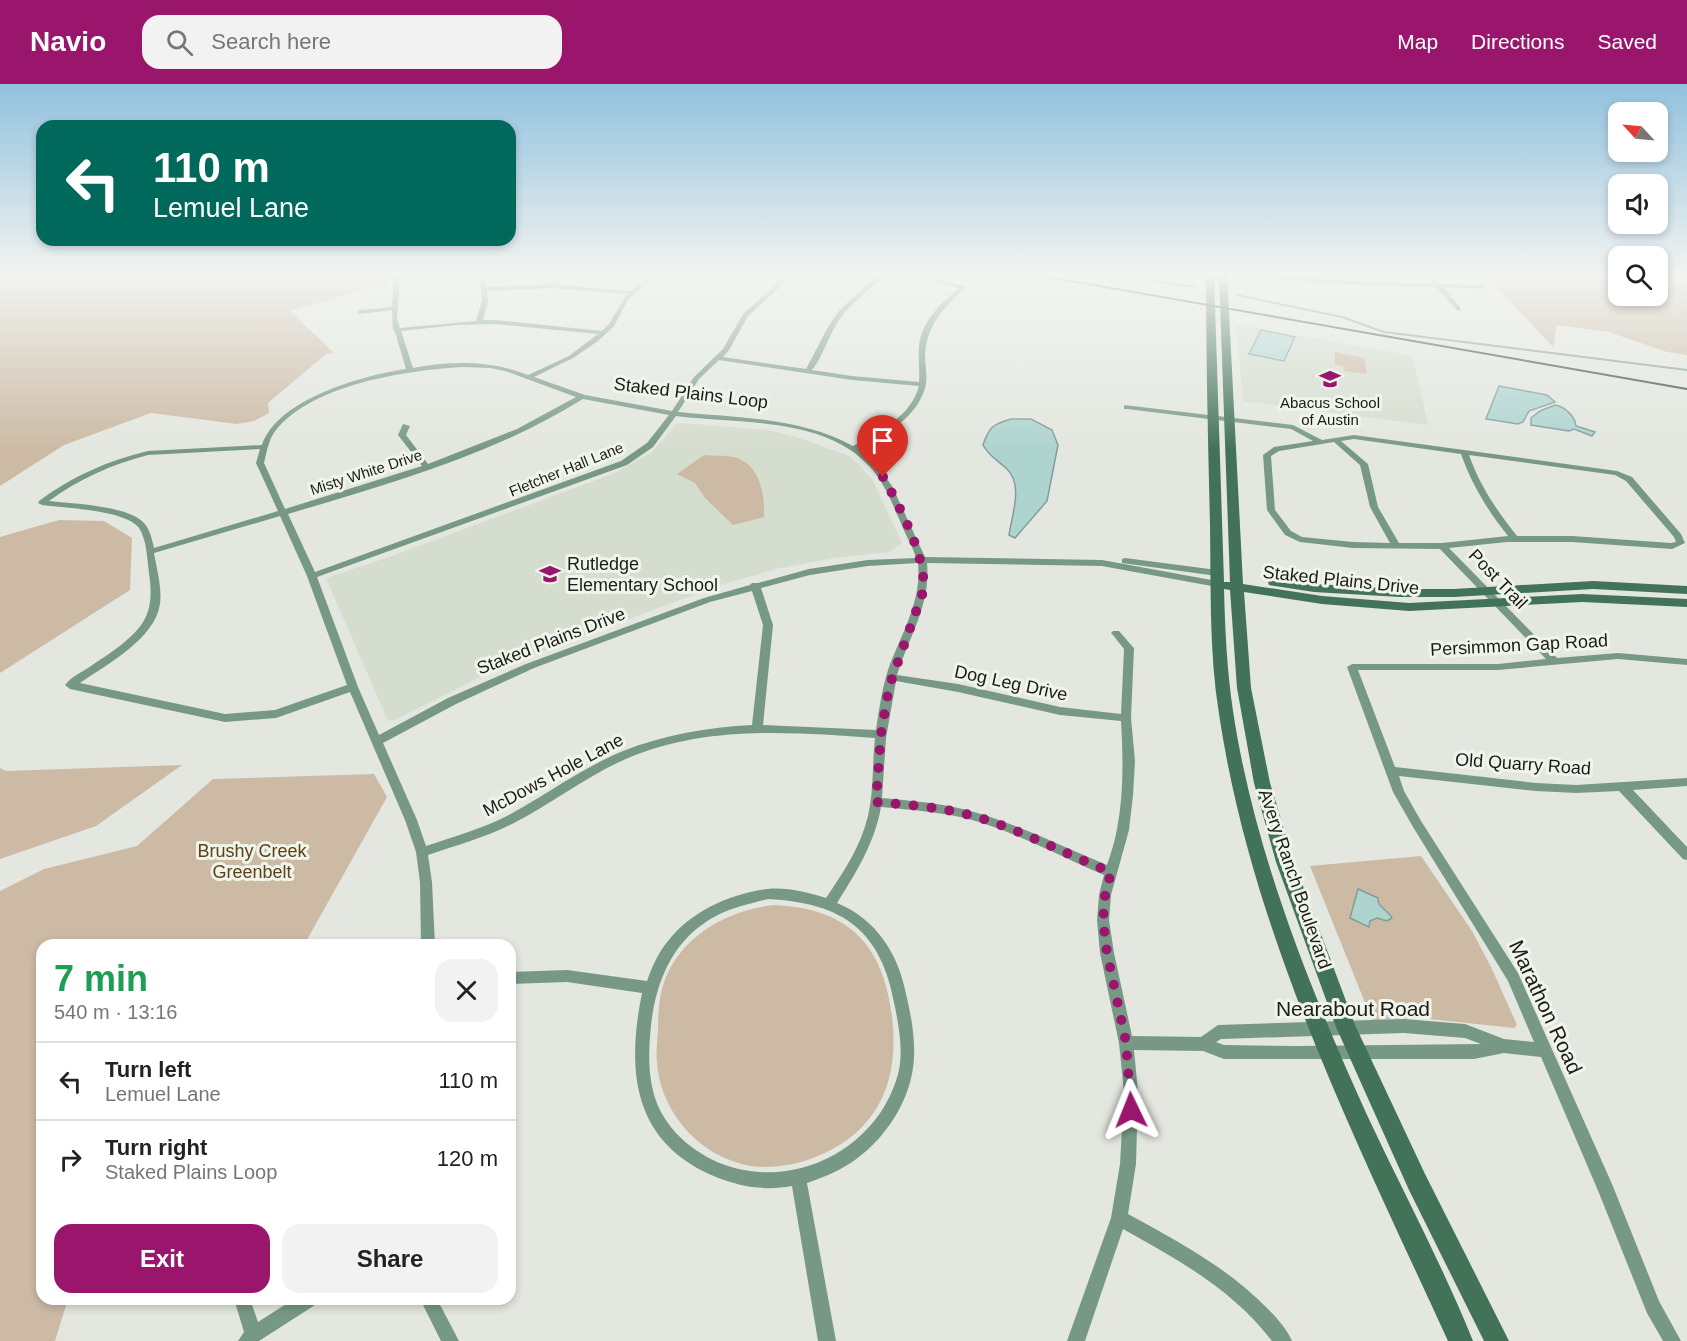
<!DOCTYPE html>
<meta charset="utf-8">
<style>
body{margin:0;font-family:Helvetica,sans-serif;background:#f2f2f2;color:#222;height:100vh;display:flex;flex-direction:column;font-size:22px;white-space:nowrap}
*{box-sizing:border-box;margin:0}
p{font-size:20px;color:#767676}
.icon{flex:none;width:33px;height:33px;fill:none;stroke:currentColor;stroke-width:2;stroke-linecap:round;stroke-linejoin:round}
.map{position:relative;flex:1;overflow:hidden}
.panel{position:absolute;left:36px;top:855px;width:480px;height:366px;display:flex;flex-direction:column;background:#fff;border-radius:18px;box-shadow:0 3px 9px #0003}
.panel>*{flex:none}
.top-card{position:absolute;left:36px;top:36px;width:480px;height:126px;border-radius:18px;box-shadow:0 3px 9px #0003;background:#00695c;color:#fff;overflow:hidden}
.needle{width:39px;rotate:296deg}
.fabs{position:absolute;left:1608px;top:18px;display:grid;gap:12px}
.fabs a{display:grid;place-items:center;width:60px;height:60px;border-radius:12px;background:#fff;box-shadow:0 3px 9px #0003;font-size:30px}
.pin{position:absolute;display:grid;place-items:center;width:51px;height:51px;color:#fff;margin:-62px -26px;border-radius:50% 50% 50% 0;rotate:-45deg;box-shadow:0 0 6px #0007}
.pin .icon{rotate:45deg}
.me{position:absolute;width:66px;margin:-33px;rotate:358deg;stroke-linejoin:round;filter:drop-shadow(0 0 4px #0008)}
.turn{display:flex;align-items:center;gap:21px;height:126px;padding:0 18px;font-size:27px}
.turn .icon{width:78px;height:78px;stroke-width:2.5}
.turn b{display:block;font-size:42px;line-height:51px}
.round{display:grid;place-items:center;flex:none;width:63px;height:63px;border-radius:18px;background:#f2f2f2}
.headline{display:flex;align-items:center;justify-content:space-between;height:102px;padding:0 18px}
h1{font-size:36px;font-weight:700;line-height:45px;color:#1e9e55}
.action{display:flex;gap:12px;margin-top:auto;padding:12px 18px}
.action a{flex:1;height:69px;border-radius:18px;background:#99166c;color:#fff;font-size:24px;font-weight:700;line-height:69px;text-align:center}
.action a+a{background:#f2f2f2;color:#222}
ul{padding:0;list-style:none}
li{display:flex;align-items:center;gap:18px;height:78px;padding:0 18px;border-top:2px solid #e0e0e0}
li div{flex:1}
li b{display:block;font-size:22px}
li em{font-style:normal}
header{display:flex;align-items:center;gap:36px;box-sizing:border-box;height:84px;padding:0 30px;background:#99166c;color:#fff}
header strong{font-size:28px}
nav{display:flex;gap:33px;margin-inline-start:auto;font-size:21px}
.search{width:420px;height:54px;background:#f2f2f2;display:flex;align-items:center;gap:15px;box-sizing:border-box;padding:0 21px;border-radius:18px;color:#767676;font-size:22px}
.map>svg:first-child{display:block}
</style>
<header>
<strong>Navio</strong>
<div class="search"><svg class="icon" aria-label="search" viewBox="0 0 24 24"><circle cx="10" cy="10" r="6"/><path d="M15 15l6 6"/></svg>Search here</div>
<nav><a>Map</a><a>Directions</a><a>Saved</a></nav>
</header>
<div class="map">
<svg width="1687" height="1257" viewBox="0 0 1687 1257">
<rect width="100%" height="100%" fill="#e3e7df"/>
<g fill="#d5ddce">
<path d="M1236,240L1413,272L1428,341L1243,317Z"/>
<path d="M682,339L767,346L797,353L849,372L860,381L873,397L902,459L890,468L833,474L776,485L720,501L500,583L395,636L388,637L326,494L392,472L615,389L652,368L676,340Z"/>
</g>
<g fill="#ccbaa5">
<path d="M0,190H387L388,202L369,204L290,227L334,269L326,270L268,319L269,329L254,337L237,340L151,329L64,361L0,402Z"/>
<path d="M1484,190H1618V212H1658V190H1687V271L1667,268L1609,248L1557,241L1553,263Z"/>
<path d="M1335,268L1364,274L1367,290L1344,287L1343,282L1335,281Z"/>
<path d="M704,371C713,372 725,371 734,373C760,380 765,410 764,433L733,441L705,414L695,399L677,390Z"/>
<path d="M59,436L104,437L132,454L130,506L0,589V453Z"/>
<path d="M182,681L96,742L0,775V684L6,687Z"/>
<path d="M374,690L387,713L304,861H42V1215H68L55,1257H0V807L44,785L137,762L213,695Z"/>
<path d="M1421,772L1472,847L1492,885L1517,941L1514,944L1420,934L1372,936L1310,782Z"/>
<path d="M774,821C848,824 883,860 892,932C900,998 878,1049 813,1074C795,1081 771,1085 751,1082C700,1073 661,1029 657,979C656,969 657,957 658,947C658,930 659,909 666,893C684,850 729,826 774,821Z"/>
</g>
<g fill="#aed4d0" stroke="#829d99" stroke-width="1.5">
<path d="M1261,246L1295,253L1284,277L1249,270Z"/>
<path d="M1499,302L1547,311L1555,318L1529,327L1523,338L1518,340L1486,335Z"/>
<path d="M1555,321C1566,323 1575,333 1576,342L1595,348L1592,352L1574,345L1569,347L1531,341V334L1540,327Z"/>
<path d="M1011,335H1031L1052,346L1058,361L1047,417L1015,454L1009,451C1012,430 1024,400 1006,384C997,376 989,372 983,361C989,343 993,340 1011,335Z"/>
<path d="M1358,805L1378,814C1376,822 1388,826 1392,834L1387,837L1377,834L1370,837L1369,843L1350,834Z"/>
</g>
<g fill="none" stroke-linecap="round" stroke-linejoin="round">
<g stroke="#829d99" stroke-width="2">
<path d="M1106,190L1195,203"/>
<path d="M1237,211L1342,233L1384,248L1687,286"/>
</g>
<g fill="#789886" fill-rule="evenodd">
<path d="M394,190H400L397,235L400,244L476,237L482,217L479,190H485L486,203L550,200L561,190H567L557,201L631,207L653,190H659L629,214L614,242L598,257L573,274L534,293L585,311L672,327L694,293L723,265L743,230L788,190H794L748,232L729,266L723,273L806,285L827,245L838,228L866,201L880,190H886C871,206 852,217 839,236C828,252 824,271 812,286L852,292L919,298C920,286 918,275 919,263C921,238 940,220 959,204L902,190H912L965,202V204C943,224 925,243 925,275C926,286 928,297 924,307C914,336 884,351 859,365L877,381L892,402L925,473L1102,476L1217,497L1222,500L1217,503L1102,482L927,479C931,520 909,553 897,591L958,600L1060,623L1121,630L1124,565L1113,551L1111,549L1113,547H1119L1132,562L1134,564L1131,634L1135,677L1133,711L1129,746L1111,811L1109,836L1114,869L1132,952L1201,953L1218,941L1404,935L1465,940L1504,955L1534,958L1508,897L1413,743L1393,708L1347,583L1352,580H1498L1546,575L1440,465L1353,464L1300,458L1285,451L1267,426L1263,371L1274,363L1313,357L1291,345L1127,325H1124V321L1293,341L1322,356L1354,351L1617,387L1632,393L1681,450L1685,459L1672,465L1572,458H1507L1449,464L1557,574L1618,569L1687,575V581L1618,575L1498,586H1358L1395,683L1536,699L1576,701L1687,694V702L1633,706L1687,763V776L1683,775L1619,707L1576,709L1536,707L1399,692L1404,707L1421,737L1518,889L1612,1100L1659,1217L1681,1257H1663L1647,1229L1599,1109L1541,973L1504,969L1474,975H1224L1203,967L1134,966L1138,1008L1136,1080L1128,1130C1177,1157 1227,1183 1267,1224C1276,1233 1287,1245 1292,1257H1272C1233,1206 1179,1176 1123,1145L1085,1257H1067L1111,1134L1120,1080L1124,1008L1119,959L1100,869L1097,836L1099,811L1104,791C1061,773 1018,749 972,736C943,728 912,726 881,723C875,758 856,789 837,819C876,835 898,869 906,910C911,931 915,952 914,974C912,1016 884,1058 849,1080C836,1088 822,1094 807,1099L836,1257H818L792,1102C766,1107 741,1103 716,1093C633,1059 626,988 642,909L567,898L510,900V888L567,886L647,897C652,883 658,869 668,857C690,828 731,809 768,805C787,803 809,809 826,814C843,789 861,762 868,732C874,706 872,680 875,654C793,648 706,641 628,674C588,691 553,719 514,739C487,753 457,761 428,771L432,798L435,861H421L420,798L416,768L405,736L350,608L276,634L225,638L70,605L65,601C71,593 82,588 91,582C107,571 125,560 138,545C152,529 152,510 149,489C147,475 147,456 139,444C126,426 64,424 42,421L38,419L39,417C73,392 107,377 148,367L262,361C277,315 364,291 406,285L395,248L393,246L392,226L360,230L357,228L360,226L392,223ZM552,204L627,210L609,240L602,247L495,236H483L488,217L487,207ZM495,240L598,250L569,272L528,291C490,276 452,277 413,284L401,247L457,241ZM719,276L852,296L919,302C911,333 879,347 853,362C799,333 739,334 678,328L699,295ZM463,283L490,284L505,287L576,313L517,345L428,380L406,351L410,342L403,340L398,351L422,382L285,425L264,379C266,371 268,360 272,352C304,301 408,286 463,283ZM583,315L669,331L647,359L621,377L315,488L288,430C388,400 493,371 583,315ZM676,332C738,340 826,332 871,384C886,401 894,424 903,444C907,454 913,463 916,474L868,476L809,485L758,499H752L750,501L704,514L526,580L448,614L379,651L358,603L317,493L627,381L653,363ZM1354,355L1461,370C1472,401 1488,427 1508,452L1442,459H1399L1378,423L1368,380L1341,357ZM1334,358L1360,381L1370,423L1390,459L1353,458L1302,453L1291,447L1275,426L1271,372L1279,367ZM260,365L256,379L278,427L154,464C152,455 150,445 143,438C125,421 73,420 49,417C79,395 112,380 148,371ZM1469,371L1615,391L1626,397L1674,453L1676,458L1671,459L1572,452H1517C1497,427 1480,402 1469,371ZM280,432L307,492L347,601L275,626L225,630L80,599C106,581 155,555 160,520C162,503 157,486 154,469ZM918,479C922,518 901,550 888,586C882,605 879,626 876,646L763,641L773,541L761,504L810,491L868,482ZM752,507L763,541L752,641C708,643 664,651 623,667C582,684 546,711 507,732C481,745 453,753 426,762L417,736L383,659L456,620L534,584L710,518ZM896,597L958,608L1060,631L1121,637C1123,673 1124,709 1117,745C1115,757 1111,769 1107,781C1063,763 1020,741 974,728C944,719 913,717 882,714L886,654ZM768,815C844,819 882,847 895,923C899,943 903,966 899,986C883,1055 812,1099 744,1086C710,1080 677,1058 661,1028C649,1005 648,978 650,953C653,904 670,856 716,832C733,823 750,820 768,815ZM1404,949L1465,954L1481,960L1297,962L1224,961L1216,958L1221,955Z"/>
<path d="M1276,190L1335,196L1433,200L1425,190H1431L1440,200L1483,201L1486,203L1483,205L1443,203L1461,225L1458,227L1436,203L1335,200L1279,195L1276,193Z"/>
<path d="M1125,474L1217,486L1221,489L1217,492L1122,479V475Z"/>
<path d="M234,1215H250L258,1238L294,1215H317L315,1221L259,1257H238L244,1248Z"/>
<path d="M420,1215H437L459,1257H441Z"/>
</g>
<g fill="#427258" fill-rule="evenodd">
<path d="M1206,190H1214L1224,498H1230L1219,190H1227L1243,500L1322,512L1409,519L1582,510L1687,515V523L1582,518L1409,527L1322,520L1244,508L1251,604L1270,699L1294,778L1355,941L1425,1090L1509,1257H1484L1409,1106L1336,943L1276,778L1254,699L1237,604L1230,506L1224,505C1225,545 1227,586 1233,627C1254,766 1309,903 1367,1031C1402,1106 1442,1180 1473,1257H1448C1356,1056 1252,851 1219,630C1209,568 1211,504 1210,441C1208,357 1206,274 1206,190Z"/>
<path d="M1274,494L1314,500L1400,505H1454L1593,497L1687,502V510L1593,505L1454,513H1400L1314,508L1269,501L1268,498Z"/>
</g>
<path stroke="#3f413d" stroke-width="2" d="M1031,190L1687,305"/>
</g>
<linearGradient id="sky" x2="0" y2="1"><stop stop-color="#91c1de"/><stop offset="0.52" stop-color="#f2f4f1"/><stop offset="1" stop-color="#f2f4f1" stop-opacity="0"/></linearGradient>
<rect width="1687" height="366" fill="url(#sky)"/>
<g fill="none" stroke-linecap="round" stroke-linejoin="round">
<path stroke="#99166c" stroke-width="10" stroke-dasharray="0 18" d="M883,393C899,421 928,476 923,508L889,603L881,650L876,718C908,721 941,723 973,732C1020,745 1065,770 1111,788L1105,812L1103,836L1107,869L1126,958L1131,1026"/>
</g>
<defs>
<symbol id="school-bare" viewBox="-9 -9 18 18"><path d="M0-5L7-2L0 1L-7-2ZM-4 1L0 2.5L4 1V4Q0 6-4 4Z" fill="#99166c" stroke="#f0f5ec" stroke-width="2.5" paint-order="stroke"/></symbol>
</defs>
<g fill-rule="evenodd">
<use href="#school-bare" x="1315" y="280" width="30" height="30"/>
<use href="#school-bare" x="535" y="475" width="30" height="30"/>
</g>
<g text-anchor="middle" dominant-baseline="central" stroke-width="6" stroke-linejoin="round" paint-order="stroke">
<g font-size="15" fill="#1b1c19" stroke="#f0f5ec">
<text x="1330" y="318">Abacus School<tspan x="1330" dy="17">of Austin</tspan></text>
</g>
<g font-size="15" fill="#1b1c19" stroke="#f0f5ec">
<text transform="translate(566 385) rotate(-22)">Fletcher Hall Lane</text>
<text transform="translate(366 388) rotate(-18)">Misty White Drive</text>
</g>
<g font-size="18" fill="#1b1c19" stroke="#f0f5ec">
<text transform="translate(691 309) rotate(7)">Staked Plains Loop</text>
<text transform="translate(1498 495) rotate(46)">Post Trail</text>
<text transform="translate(1341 496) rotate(6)">Staked Plains Drive</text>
<text transform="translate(551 557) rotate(-21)">Staked Plains Drive</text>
<text transform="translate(1519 561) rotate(-3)">Persimmon Gap Road</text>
<text transform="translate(1011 599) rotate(12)">Dog Leg Drive</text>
<text transform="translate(1523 680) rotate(4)">Old Quarry Road</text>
<text transform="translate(553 691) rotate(-28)">McDows Hole Lane</text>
<text transform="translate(1295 795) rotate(71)">Avery Ranch Boulevard</text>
</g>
<g font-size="18" fill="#1b1c19" stroke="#f0f5ec" text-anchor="start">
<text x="567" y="480">Rutledge<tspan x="567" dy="21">Elementary School</tspan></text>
</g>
<g font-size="18" fill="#5e4117" stroke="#f0f5ec">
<text x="252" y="767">Brushy Creek<tspan x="252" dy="21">Greenbelt</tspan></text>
</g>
<g font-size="21" fill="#1b1c19" stroke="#f0f5ec">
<text transform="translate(1546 923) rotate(65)">Marathon Road</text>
<text x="1353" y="924">Nearabout Road</text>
</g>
</g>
</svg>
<div class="fabs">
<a><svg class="needle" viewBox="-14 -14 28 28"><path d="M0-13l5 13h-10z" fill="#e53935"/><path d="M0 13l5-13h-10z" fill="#767676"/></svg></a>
<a><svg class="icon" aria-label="sound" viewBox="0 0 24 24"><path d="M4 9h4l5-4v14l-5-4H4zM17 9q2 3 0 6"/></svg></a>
<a><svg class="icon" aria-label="search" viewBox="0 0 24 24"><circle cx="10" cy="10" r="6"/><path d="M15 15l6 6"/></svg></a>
</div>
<div class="pin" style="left:883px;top:393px;background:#d93025"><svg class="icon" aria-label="arrive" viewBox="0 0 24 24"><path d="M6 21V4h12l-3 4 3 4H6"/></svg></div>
<svg class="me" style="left:1131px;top:1026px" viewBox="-20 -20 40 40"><path d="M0-17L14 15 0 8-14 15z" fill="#99166c" stroke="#fff" stroke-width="4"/></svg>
<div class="top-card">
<div class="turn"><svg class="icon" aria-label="left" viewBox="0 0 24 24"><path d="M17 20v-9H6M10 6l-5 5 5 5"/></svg><div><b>110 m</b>Lemuel Lane</div></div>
</div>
<section class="panel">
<div class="headline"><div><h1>7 min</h1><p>540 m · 13:16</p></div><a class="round"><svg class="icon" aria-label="close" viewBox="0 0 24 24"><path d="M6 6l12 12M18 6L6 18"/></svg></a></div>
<ul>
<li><svg class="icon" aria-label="left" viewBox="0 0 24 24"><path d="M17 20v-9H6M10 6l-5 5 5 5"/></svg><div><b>Turn left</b><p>Lemuel Lane</p></div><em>110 m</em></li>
<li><svg class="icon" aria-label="right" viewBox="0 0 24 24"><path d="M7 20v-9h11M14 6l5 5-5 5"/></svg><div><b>Turn right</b><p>Staked Plains Loop</p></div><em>120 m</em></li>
</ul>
<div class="action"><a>Exit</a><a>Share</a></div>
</section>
</div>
